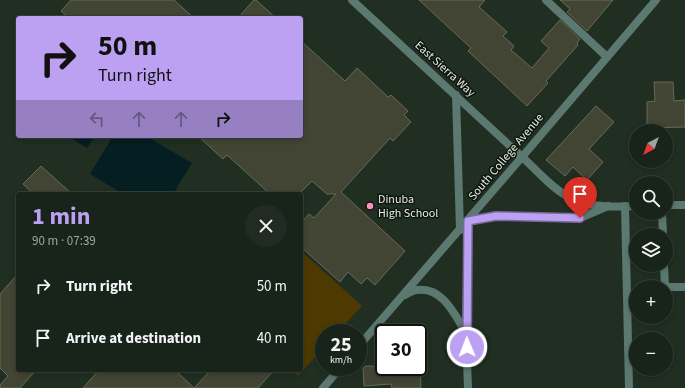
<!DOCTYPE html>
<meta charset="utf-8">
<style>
body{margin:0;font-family:"Source Sans 3",sans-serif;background:#212b23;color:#f1f3f6;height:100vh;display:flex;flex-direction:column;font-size:15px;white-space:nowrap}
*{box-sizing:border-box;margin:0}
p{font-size:13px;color:#9fa4a2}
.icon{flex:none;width:22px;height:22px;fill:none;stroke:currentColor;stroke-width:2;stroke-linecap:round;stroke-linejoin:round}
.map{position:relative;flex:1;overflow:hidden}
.side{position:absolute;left:16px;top:192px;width:287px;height:180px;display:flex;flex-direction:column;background:#18231a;border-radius:4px;box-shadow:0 2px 6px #0003,0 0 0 1px #364039}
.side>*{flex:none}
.top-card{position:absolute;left:16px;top:16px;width:287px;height:122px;border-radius:4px;box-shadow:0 2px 6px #0003,0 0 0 1px #364039;background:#bca0f2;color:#111;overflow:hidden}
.needle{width:26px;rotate:221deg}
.fabs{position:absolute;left:629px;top:124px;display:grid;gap:8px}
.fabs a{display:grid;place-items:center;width:44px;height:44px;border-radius:50%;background:#18231a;box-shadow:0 2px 6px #0003,0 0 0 1px #364039;font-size:20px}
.speed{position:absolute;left:315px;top:324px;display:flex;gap:8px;font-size:20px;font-weight:700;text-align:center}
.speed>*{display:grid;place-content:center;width:52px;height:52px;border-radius:50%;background:#18231a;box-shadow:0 2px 6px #0003,0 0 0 1px #364039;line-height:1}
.speed small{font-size:10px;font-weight:400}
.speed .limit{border:2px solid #111;border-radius:6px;background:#fff;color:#111}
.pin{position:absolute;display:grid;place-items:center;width:34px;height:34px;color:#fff;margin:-41px -17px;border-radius:50% 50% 50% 0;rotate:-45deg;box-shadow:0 0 4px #0007}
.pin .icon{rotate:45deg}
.me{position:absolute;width:44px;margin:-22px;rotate:359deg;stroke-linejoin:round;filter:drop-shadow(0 0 3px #0008)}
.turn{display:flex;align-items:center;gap:14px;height:84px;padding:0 16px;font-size:18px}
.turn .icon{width:52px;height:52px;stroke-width:2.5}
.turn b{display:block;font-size:28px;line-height:34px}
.lanes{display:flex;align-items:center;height:38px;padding:0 16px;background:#0003;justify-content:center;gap:20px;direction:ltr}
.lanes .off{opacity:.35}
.round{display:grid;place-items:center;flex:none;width:42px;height:42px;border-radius:21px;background:#212b23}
.summary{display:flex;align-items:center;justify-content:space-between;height:68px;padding:0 16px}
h1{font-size:24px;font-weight:700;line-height:30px;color:#bca0f2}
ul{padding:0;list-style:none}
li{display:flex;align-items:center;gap:12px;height:52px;padding:0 16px}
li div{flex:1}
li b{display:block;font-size:15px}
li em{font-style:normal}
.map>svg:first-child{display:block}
</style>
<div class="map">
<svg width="685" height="388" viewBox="0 0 685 388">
<rect width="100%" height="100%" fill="#202f22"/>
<path fill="#4e3900" d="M301,251L362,306L337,333H324V347L298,376L291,370H301Z"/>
<g fill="#051e22">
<path d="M70,136H95L87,148L69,137Z"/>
<path d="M113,136H146L192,163L173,194H123L90,174Z"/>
</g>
<g fill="#424533" stroke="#676b57">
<path d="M71,0H174L194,18H69L61,11Z"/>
<path d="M254,0H256L276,18H238Z"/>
<path d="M419,0H485L479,7L507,32L503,36L514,46L511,50L532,68L549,48L541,41L560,20L580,39L577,43L578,45L546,81L548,83L527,106L468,51L471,48Z"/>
<path d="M560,0H613L587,31L567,12L570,9Z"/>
<path d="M301,41L345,81L357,68L388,97L391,95L408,111L404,115L411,122L393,141L390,138L341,192L405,251L375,285L367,278L361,284L348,272L340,282L301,247V223L309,214L314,218L336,194H327L312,181L299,194H270L227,155L223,159L198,136H301Z"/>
<path d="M654,82H673L674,101L685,100V127L647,128V102L655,101Z"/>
<path d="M596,106L614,122L589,149L603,162L587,180L573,167L565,176L546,160Z"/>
<path d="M41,166L72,194H34L23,184Z"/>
<path d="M18,274V370H36L20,388H0V385L8,376L0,368V294Z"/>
<path d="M366,366L420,367L421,388H392L391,384L364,386L363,368Z"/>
<path d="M99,370H175L194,388L211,370H274L258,388H83Z"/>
</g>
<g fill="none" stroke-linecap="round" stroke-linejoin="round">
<g stroke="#5b7871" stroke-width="8">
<path d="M546,0L607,57"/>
<path d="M625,206L629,388"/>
<path d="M662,213L663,235"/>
<path d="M664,265L665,287H685"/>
</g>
<g stroke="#5b7871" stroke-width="8">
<path d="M666,205H685"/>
<path d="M468,221L466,333L468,388"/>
<path d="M468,221L496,216L580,218L608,206"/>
<path d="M405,295C409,293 413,290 417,290C442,286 455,315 466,333"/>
<path d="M358,347L522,157C537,170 551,188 569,197C589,208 614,207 636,206"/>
<path d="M323,388L341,367"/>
</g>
<g stroke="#5b7871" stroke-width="8">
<path d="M352,0L522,157L656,0"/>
<path d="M456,95L460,230"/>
</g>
</g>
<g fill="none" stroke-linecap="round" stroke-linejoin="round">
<defs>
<path id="route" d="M467,347L468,221L496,216L580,218"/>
</defs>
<use href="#route" stroke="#7a689d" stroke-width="10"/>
<use href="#route" stroke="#bca0f2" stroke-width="7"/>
</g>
<circle fill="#fd8ebf" stroke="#0f150f" stroke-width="1.5" cx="370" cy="206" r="4"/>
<g text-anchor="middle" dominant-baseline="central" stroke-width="3" stroke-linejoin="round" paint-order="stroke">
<g font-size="12" fill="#e4ede4" stroke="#0f150f">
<text transform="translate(445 69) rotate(42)">East Sierra Way</text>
<text transform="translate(506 157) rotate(-50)">South College Avenue</text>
</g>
<g font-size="12" fill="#e4ede4" stroke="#0f150f" text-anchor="start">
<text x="378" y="199">Dinuba<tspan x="378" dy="14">High School</tspan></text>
</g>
</g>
</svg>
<div class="fabs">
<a><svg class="needle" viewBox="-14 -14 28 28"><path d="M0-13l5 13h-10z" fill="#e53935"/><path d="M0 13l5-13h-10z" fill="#9fa4a2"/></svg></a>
<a><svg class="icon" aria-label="search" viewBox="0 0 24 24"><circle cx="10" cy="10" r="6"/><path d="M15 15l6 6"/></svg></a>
<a><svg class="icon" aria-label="layers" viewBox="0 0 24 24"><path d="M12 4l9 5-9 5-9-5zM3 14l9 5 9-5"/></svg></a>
<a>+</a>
<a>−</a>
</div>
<div class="speed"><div>25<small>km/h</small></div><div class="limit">30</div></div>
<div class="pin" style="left:580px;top:218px;background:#d93025"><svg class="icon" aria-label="arrive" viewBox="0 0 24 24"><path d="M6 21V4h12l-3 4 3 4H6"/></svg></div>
<svg class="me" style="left:467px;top:347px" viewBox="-20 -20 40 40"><circle r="17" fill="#bca0f2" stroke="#fff" stroke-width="3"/><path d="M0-11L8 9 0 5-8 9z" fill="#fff"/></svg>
<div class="top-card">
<div class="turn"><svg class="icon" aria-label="right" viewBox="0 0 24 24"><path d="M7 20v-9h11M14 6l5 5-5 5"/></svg><div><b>50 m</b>Turn right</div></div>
<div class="lanes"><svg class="icon off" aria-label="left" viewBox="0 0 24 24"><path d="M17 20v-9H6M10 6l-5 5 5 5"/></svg><svg class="icon off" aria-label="ahead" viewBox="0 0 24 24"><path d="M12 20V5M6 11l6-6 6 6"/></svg><svg class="icon off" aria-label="ahead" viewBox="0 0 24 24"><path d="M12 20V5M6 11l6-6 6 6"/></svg><svg class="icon" aria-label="right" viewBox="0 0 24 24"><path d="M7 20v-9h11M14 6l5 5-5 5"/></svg></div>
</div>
<section class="side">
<div class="summary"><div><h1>1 min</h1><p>90 m · 07:39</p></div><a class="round"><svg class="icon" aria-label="close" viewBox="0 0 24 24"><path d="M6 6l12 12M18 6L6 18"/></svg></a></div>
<ul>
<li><svg class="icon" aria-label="right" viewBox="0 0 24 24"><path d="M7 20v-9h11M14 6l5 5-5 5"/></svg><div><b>Turn right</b></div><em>50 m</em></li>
<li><svg class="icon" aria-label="arrive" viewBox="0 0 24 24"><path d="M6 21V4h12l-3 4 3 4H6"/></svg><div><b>Arrive at destination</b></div><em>40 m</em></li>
</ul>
</section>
</div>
